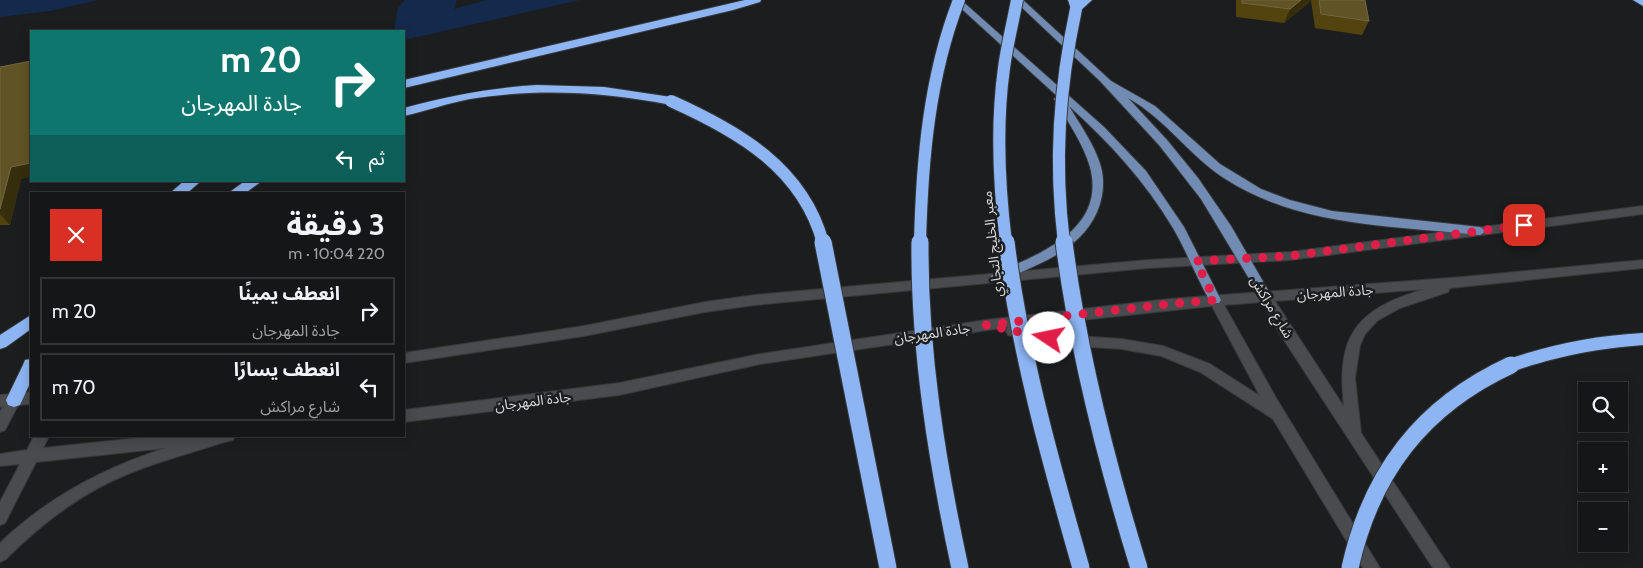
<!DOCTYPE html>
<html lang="ar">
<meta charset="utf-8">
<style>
body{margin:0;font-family:Cabin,"Noto Sans Arabic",sans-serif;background:#222324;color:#f1f3f6;direction:rtl;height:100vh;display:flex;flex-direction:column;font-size:19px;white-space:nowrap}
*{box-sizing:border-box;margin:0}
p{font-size:16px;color:#9d9fa1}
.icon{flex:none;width:28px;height:28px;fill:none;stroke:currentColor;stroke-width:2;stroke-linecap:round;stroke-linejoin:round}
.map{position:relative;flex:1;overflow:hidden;direction:ltr}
.details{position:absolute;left:30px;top:192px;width:375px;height:245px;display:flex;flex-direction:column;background:#151617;border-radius:0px;box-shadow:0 2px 12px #0003,0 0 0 1px #343536;direction:rtl}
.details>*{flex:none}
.banner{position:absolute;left:30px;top:30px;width:375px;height:152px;border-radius:0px;box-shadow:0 2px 12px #0003,0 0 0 1px #343536;direction:rtl;background:#0f766e;color:#fff;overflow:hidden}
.buttons{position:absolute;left:1578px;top:382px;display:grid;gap:10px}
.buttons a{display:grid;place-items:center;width:50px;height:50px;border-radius:0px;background:#151617;box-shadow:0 2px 12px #0003,0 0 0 1px #343536;font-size:25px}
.pin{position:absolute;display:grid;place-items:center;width:42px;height:42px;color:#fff;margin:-21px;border-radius:10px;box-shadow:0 2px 8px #0006}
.me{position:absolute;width:55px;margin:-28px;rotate:281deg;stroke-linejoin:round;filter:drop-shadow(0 0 4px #0008)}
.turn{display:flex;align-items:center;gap:18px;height:105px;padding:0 20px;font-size:22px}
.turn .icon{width:65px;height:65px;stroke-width:2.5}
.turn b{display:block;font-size:35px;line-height:42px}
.then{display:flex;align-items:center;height:48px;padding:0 20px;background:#0003;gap:10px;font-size:19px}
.round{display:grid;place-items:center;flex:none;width:52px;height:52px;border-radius:0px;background:#222324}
.head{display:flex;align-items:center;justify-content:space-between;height:85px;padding:0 20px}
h1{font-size:30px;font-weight:700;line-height:38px}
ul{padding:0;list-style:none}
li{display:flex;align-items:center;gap:15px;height:68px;margin:0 10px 8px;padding:0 10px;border:2px solid #343536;border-radius:0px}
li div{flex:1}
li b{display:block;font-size:19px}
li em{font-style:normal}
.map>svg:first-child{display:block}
</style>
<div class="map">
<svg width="1643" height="568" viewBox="0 0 1643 568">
<rect width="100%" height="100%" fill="#1c1d1f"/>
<g fill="#142a4c">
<path d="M0,0H99L50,11L0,17Z"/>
<path d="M405,0H457L454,9L487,0H580L404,40V31H394L398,8Z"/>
</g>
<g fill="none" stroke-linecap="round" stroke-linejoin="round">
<defs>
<g id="secondary">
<path d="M1643,206V214L1290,260L1148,268L755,305L705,312L584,336L404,363V353L584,326L705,302L755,295L1148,260L1290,252Z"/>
<path d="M1643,260V268L1450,288L1448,292L1400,308L1377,321L1365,334L1360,345L1355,378L1361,433L1450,568H1433L1280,334L1262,302L1224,305L1276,398L1380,568H1363L1273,419L1200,372L1161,356L1122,349L1061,345L1008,335L1006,331L1008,327L760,364L619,395L404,422V410L619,383L760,354L986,320L1169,299L1463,277ZM1425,289C1356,309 1336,335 1344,407L1275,301ZM1212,306L1260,396L1210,364L1163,346L1122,339L1061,335L1016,327Z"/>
<path d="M31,392V404L18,405L5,430L0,432V412L3,406L0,407V395Z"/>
<path d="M34,436H49L43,448L157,436H235L233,440L221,443C188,454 155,462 123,476C78,495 40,525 6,559L0,562V543C48,497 103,468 166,448L36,462L5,523L0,525V502L20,464L0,466V454L27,450Z"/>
</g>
<g id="primary">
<path d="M952,0H961L1104,127L1146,171L1184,227L1221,300L1219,303H1211C1197,279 1187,252 1173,228C1145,181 1109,142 1069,106C1080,125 1095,145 1101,167C1105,182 1103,198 1097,212C1080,251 1037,265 1000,281H992L990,278L992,275C1036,255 1107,231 1090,167C1083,143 1067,120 1054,99L1057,96Z"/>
<path d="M1014,0H1023L1111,81L1155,106L1220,164L1261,189L1290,200L1332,211L1480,227L1486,231L1480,235C1395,226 1301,227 1227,180C1190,157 1166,119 1128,98L1167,140L1198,178L1231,226L1272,297L1270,300H1262L1201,199L1159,145L1100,81Z"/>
</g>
<g id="highway">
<path d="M745,0H761L760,2L733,10L404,88V80Z"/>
<path d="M1068,0H1092L1080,11L1076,12L1071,9Z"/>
<path d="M1633,0H1643V6Z"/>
<path d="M537,85L604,87L671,97L677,101L671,105C604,92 538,88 470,99C448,103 426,111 404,116V108C448,96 491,88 537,85Z"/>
<path d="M184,181H201L186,194H169Z"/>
<path d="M245,181H262L244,194H227Z"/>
<path d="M31,315V329L6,347L0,349V335Z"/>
<path d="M1643,333V345C1594,349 1558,356 1511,372L1505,370L1503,365L1505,360C1554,344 1592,336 1643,333Z"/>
<path d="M31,359V381L20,405L14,407L8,405L6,400L23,365L25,360Z"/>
</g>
</defs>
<use href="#secondary" stroke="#38393b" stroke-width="2"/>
<use href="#primary" stroke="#38393b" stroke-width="2"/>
<use href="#highway" stroke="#38393b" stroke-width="2"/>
<use href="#secondary" fill="#4a4b4e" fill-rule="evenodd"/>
<use href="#primary" fill="#728bb2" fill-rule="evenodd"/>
<use href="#highway" fill="#8db5f4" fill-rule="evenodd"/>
<defs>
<g id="highway-bridge-far1">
<path d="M671,101C738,131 803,168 823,243"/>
<path d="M920,243C922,161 929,77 959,0"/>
<path d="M1006,243C999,186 996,125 1004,68C1007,45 1013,22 1017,0"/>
<path d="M1064,243C1054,162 1059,89 1076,9"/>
</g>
<g id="highway-bridge">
<path d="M823,242L888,568"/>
<path d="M920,242C919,351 937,462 960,568"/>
<path d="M1006,242C1020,353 1050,460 1081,568"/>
<path d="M1064,242C1078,353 1106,461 1139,568"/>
<path d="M1350,568C1371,473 1422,406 1511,365"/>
</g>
</defs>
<use href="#highway-bridge-far1" stroke="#38393b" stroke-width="14" stroke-linecap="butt"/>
<use href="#highway-bridge" stroke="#38393b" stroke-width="19" stroke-linecap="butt"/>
<use href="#highway-bridge-far1" stroke="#8db5f4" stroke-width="12"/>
<use href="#highway-bridge" stroke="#8db5f4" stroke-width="17"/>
</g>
<g fill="#52430f">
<path d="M1236,0H1365L1369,21L1362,35L1315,28L1311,1L1284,23L1236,17Z"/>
<path d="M31,61V176L21,179L10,225H0V67Z"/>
</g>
<g fill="#362d0c">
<path d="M1301,0H1312L1284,23L1290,9Z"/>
<path d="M31,163V176L21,179L10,225L0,214V209L11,167Z"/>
</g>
<g fill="#605325" stroke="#726741">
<path d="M1242,0H1301L1290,9L1242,3Z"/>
<path d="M1319,0H1365L1369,21L1321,14Z"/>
<path d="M31,61V163L11,167L0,209V67Z"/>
</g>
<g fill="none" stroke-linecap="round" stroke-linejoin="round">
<path stroke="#e11d48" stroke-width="9" stroke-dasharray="0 16.2" d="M1049,338L986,325L1169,304L1215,300L1196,261L1290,256L1524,225"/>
</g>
<g text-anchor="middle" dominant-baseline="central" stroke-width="5" stroke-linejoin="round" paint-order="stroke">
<g font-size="14" fill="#d5d6d8" stroke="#1c1d1f">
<text transform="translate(992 244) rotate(-96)">معبر الخليج التجاري</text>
<text transform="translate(1335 292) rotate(-4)">جادة المهرجان</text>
<text transform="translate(1272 307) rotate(59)">شارع مراكش</text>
<text transform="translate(932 333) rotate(-8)">جادة المهرجان</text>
<text transform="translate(533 401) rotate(-7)">جادة المهرجان</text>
</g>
</g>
</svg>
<div class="buttons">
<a><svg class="icon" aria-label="search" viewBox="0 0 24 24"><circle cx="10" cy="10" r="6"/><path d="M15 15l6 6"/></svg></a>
<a>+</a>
<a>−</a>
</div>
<div class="pin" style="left:1524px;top:225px;background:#d93025"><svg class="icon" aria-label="arrive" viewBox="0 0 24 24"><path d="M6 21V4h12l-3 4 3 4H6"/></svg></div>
<svg class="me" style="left:1049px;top:338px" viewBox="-20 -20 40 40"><circle r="19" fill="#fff"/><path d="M0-13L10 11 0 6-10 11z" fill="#e11d48"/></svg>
<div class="banner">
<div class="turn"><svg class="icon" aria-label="right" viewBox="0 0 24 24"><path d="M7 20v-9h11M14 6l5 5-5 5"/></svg><div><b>20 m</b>جادة المهرجان</div></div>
<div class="then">ثم<svg class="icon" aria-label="left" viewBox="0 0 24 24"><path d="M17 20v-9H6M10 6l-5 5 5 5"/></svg></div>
</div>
<section class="details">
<div class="head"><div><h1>3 دقيقة</h1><p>220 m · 10:04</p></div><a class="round" style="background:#d93025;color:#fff"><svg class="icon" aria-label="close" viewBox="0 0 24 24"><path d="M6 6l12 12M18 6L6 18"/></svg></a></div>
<ul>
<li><svg class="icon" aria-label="right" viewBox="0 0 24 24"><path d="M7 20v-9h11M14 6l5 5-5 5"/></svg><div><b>انعطف يمينًا</b><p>جادة المهرجان</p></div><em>20 m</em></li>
<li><svg class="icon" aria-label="left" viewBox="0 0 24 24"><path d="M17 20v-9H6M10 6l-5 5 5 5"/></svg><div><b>انعطف يسارًا</b><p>شارع مراكش</p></div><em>70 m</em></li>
</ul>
</section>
</div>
